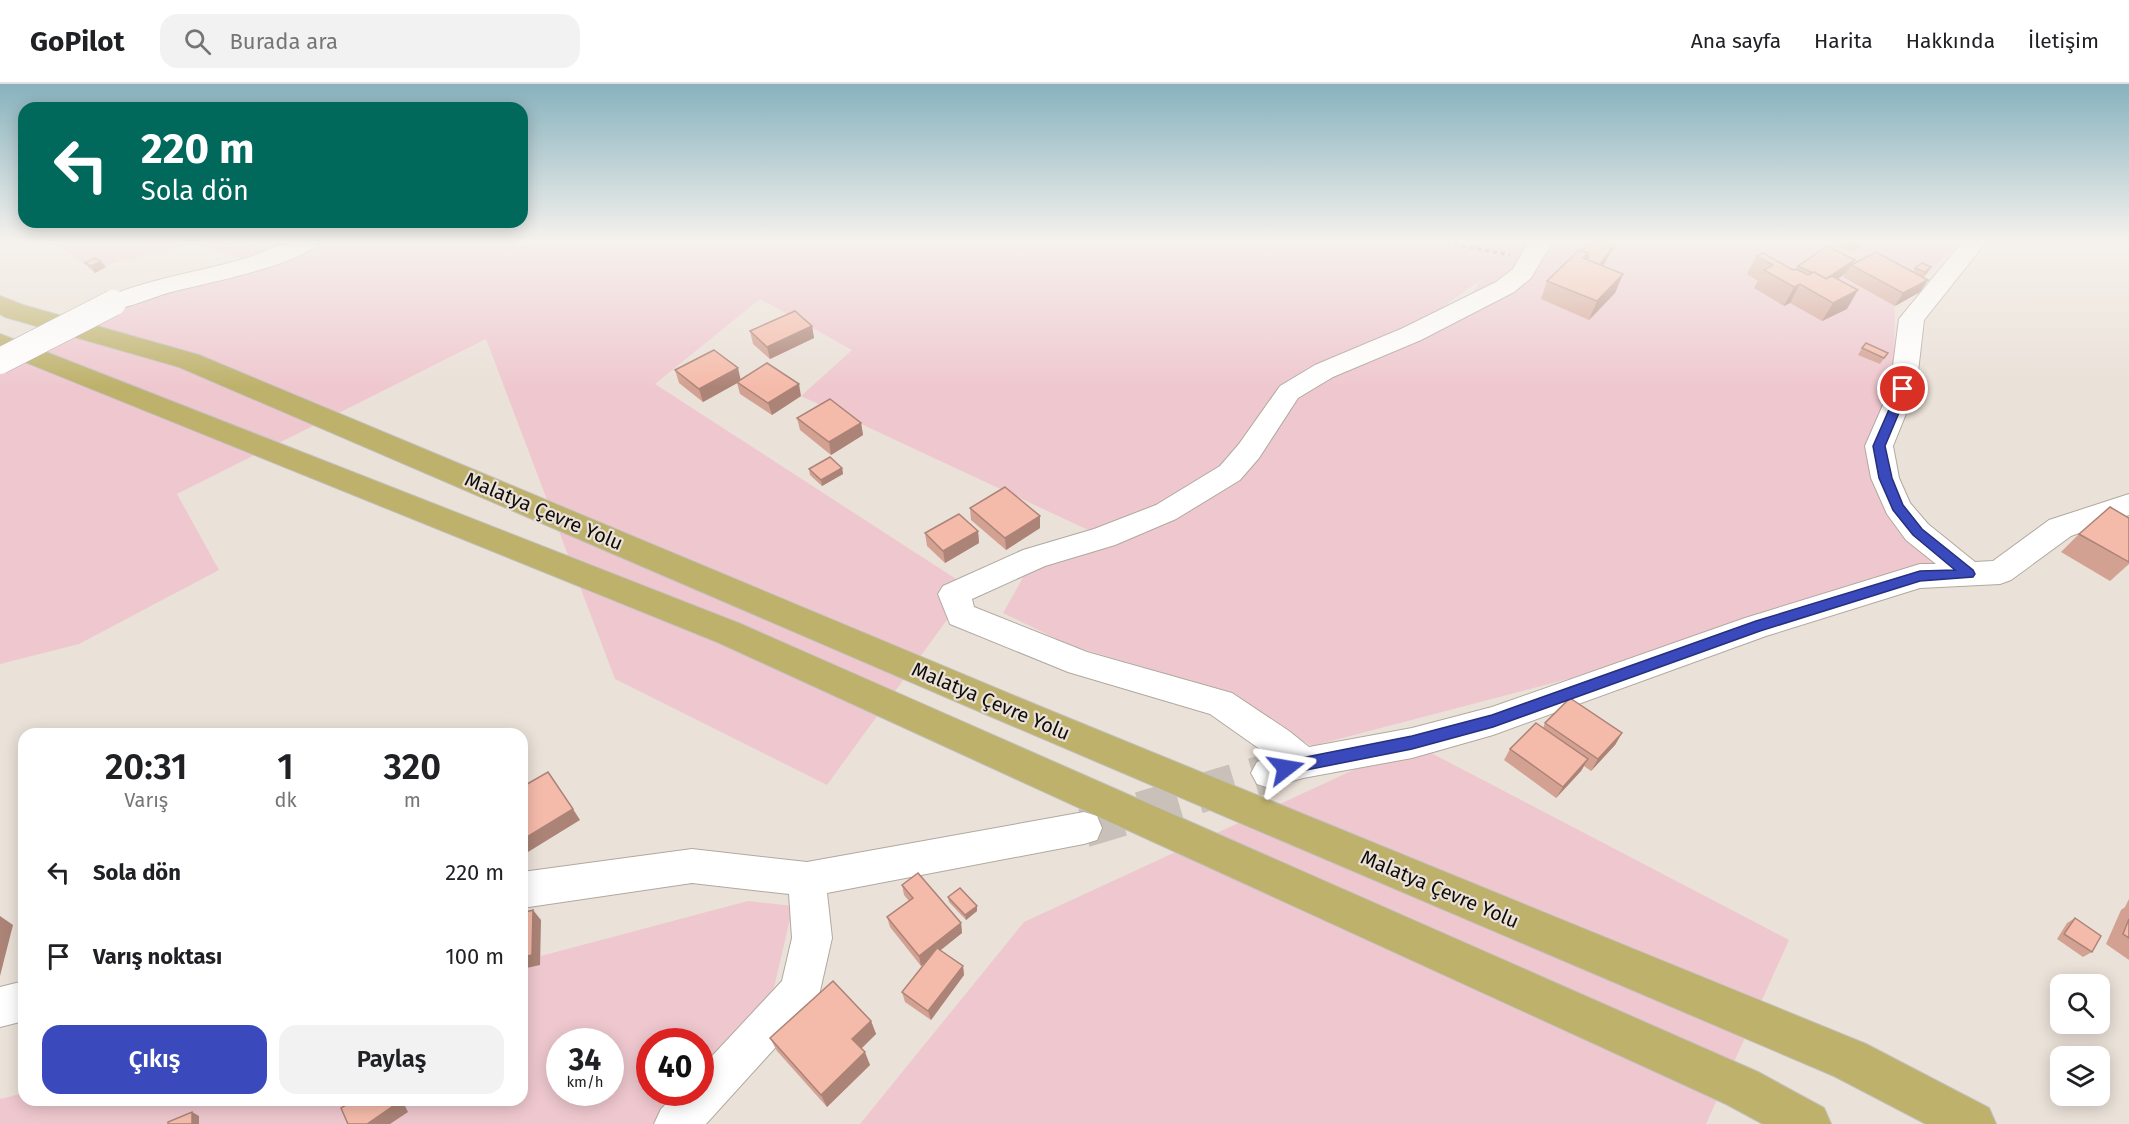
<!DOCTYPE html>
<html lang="tr">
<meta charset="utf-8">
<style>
body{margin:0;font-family:"Fira Sans",sans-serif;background:#f2f2f2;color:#202124;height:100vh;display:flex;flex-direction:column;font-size:22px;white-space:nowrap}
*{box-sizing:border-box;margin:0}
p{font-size:20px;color:#757577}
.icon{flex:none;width:33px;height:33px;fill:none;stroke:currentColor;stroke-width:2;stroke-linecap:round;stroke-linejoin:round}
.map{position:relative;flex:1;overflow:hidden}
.details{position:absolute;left:18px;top:644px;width:510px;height:378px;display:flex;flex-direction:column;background:#fff;border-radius:18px;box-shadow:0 3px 15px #0003}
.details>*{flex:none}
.top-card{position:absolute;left:18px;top:18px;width:510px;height:126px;border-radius:18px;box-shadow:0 3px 15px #0003;background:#00695c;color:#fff;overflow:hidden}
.buttons{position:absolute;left:2050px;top:890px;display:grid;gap:12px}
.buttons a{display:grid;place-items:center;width:60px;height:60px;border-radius:12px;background:#fff;box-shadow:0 3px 15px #0003;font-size:30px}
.speed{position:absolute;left:546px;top:944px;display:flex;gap:12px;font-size:30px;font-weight:700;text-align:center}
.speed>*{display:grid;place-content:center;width:78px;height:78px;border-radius:50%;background:#fff;box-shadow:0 3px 15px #0003;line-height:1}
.speed small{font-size:15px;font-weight:400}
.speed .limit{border:9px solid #d22;background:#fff;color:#111}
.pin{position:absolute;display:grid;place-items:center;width:51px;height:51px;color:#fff;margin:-26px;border:3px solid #fff;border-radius:50%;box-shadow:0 2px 6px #0007}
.me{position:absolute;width:66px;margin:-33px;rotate:76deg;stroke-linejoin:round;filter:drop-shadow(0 0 4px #0008)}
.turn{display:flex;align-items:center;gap:21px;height:126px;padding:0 24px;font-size:27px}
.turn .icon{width:78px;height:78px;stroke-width:2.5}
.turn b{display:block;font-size:42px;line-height:51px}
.eta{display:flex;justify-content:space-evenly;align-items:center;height:102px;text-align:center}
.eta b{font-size:36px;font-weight:600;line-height:42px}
.button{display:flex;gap:12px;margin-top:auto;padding:12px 24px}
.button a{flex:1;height:69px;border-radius:18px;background:#3a4abd;color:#fff;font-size:24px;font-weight:600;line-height:69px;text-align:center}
.button a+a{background:#f2f2f2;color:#202124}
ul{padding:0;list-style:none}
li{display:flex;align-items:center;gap:18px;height:84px;padding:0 24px}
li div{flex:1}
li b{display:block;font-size:22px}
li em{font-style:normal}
header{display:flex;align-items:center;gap:36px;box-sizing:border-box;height:84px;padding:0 30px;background:#fff;border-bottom:2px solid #e0e0e0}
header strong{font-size:28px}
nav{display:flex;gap:33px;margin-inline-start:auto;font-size:21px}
.search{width:420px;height:54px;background:#f2f2f2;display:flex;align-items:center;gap:15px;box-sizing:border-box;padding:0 21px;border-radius:18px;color:#757577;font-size:22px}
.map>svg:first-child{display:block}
</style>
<header>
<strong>GoPilot</strong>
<div class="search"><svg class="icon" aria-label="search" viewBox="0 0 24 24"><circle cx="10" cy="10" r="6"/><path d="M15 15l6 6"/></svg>Burada ara</div>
<nav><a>Ana sayfa</a><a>Harita</a><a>Hakkında</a><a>İletişim</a></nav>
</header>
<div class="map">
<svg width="2129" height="1040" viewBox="0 0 2129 1040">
<rect width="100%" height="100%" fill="#eae1d8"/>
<g fill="#efc8cf" fill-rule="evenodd">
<path d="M53,157H1961L1895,222L1893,332L1885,394L1969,490L1312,662L1208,602L1069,561L1003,529L1034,474L1099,451L801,312L852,266L760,215L655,300L970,504L827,701L615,595L486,255L177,410L219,486L79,560L0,580V282L113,219L243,175L194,160L90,185ZM1482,195L1455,233L1383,265Z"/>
<path d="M1412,659L1789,856L1706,1040H860L1024,838Z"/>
<path d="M748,817L793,822L764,947L677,1040H0V1015L24,1009V1016H522V877ZM560,957H610V1008H560ZM650,957H700V1008H650Z"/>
</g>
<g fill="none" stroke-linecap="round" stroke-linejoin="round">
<path stroke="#c9c1b9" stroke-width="39" stroke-dasharray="39 20" stroke-linecap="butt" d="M1084,744L1269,689"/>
<defs>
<g id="minor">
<path d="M289,157H320C303,181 202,200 171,208C151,214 133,222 113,226L104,224L101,219C112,203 205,186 228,179C249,174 270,166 289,157Z"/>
<path d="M1529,157H1553L1531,194L1514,208L1421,256L1333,293L1298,314L1259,374L1240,396L1176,435L1115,461L1045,482L972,515L974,523L1087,568L1232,609L1289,647L1309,663L1412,644L1492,623L1745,534L1920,480H1936L1906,456L1887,430L1871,394L1865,362L1890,305L1899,235L1963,157H1987L1924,236L1916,305L1893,362L1899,394L1910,419L1928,440L1975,478L1993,477L2049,436L2129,410V431L2071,452L2011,496L2000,500L1920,504L1766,552L1493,651L1412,674L1303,694L1269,704L1257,700L1251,689L1257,678L1271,673L1210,630L1068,588L950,540L938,510L943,502L1023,466L1094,445L1156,421L1220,382L1239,360L1280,302L1315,281L1403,244L1496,198L1513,185Z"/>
<path d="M1084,728L1097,732L1102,744L1097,756L1084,760L827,809L832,854L820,907L814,921L706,1040H654L661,1025L678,1008H700V985L782,897L792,854L789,810L692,799L522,824V788L692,765L807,778Z"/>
<path d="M24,897V937L0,943V903Z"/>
</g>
<g id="highway">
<path d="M0,212L23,221L199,271L1039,622L1866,960L1989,1024L1996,1040H1926L1834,992L1013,642L179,283L5,233L0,230Z"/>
<path d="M0,250L741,540L1758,988L1824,1024L1831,1040H1763L1726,1020L717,558L0,268Z"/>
</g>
</defs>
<use href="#minor" stroke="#b1a89f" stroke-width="2"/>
<use href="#highway" stroke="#c1c0bf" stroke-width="2"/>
<path stroke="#736d67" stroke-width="3" stroke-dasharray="4 4" stroke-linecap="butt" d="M1438,157L1510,171"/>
<use href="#minor" fill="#fff" fill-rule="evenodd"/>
<use href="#highway" fill="#beb16b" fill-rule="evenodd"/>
<defs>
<path id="minor-bridge" d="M0,277L113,219"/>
</defs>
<use href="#minor-bridge" stroke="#b1a89f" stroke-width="27" stroke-linecap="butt"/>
<use href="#minor-bridge" stroke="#fff" stroke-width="26"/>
</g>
<g fill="#d3a192">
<path d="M1589,157H1618L1603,182L1623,190L1615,209L1589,236L1541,215L1547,197L1583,167Z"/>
<path d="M1840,157H1860L1861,158L1857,164L1851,168L1837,162Z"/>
<path d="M1756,172L1793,186L1796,185L1798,182L1855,176L1852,181L1913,188L1915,184L1931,183L1927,189L1922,193L1928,196L1920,208L1895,222L1843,193L1846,189L1838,195L1847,225L1822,237L1790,219L1784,222L1754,204L1758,197L1747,190Z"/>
<path d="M85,179L106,183L95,189L90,185Z"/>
<path d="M812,242L814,254L770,275L753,260L750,247Z"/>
<path d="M1862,264L1888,269L1880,280L1858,271Z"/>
<path d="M675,286L741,295L801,312L772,331L740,310L737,299L703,318L679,299Z"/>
<path d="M797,334L861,339L863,351L831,371L800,346Z"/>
<path d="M842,384L843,390L822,402L810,391L809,385Z"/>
<path d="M970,424L1040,444L1006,466L971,436Z"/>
<path d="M2129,434V480L2110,497L2061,468L2079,450Z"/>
<path d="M978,447L979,459L945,479L927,462L925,449Z"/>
<path d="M1545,639L1622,649L1615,661L1591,687L1584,682L1581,687L1556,714L1504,676L1510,665L1543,644Z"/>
<path d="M902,801L961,839L962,849L940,866L963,882L964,891L931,936L905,918L902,908L927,877L921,882L890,843L887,833L909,817L904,811Z"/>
<path d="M948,813L977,827L966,836L949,818Z"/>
<path d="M2129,815V876L2106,860L2121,826L2125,823Z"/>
<path d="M2075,834L2092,868L2083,873L2057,855L2067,839Z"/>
<path d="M871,937L876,950L861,964L870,981L827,1023L777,967L770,954Z"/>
</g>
<g fill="#ac8377">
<path d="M223,157H236L225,161Z"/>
<path d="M1616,157H1618L1616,161L1593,197L1598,185Z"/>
<path d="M1861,158L1857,164L1851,168L1855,162Z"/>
<path d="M1855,176L1846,189L1819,208L1826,195Z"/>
<path d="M101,177L106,183L95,189L91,182Z"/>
<path d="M1931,183L1927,189L1921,195L1925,188Z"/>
<path d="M1623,190L1615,209L1589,236L1597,217Z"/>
<path d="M1928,196L1920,208L1895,222L1903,209Z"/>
<path d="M1800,200L1790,219L1784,222L1794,203Z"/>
<path d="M1858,206L1847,225L1822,237L1833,219Z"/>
<path d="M812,242L814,254L770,275L767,263Z"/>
<path d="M738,284L741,297L703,318L699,305Z"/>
<path d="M799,300L801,312L772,331L768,319Z"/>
<path d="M861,339L863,351L831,371L829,358Z"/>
<path d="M842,384L843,390L822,402L821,396Z"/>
<path d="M1040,432V444L1006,466L1005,454Z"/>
<path d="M978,447L979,459L945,479L943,467Z"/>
<path d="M1622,649L1615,661L1591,687L1598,675Z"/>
<path d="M1588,675L1581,687L1556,714L1563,703Z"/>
<path d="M573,725L580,736L528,768L522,760V756Z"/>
<path d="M977,822V827L966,836L965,831Z"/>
<path d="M533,826L541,836L540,881L522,885V873Z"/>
<path d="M0,832L13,841L0,892Z"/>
<path d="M961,839L962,849L921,882L919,872Z"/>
<path d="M963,882L964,891L931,936L928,927Z"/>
<path d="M871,937L876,950L858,968L852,955Z"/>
<path d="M865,968L870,981L827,1023L821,1011Z"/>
<path d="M394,1016H402L408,1028L390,1040H367Z"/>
<path d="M192,1028L199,1032V1040H192Z"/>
</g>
<g fill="#f5bbaa" stroke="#ac8377" stroke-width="1.5">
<path d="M1589,157H1616L1600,181L1587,176L1589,172H1587L1588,169L1583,167Z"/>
<path d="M1843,157H1860L1861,158L1855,162Z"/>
<path d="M1827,162L1855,176L1826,195L1814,188L1813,189L1798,182Z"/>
<path d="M1579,166L1588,169L1583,174L1623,190L1597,217L1547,197Z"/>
<path d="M1876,168L1928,196L1903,209L1851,181Z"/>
<path d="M1763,169L1793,186L1796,185L1808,191L1814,188L1826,195L1832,192L1858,206L1833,219L1800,200L1794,203L1764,186L1773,181L1756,172Z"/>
<path d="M95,174L101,177L91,182L85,179Z"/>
<path d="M1922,179L1931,183L1925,188L1915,184Z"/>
<path d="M795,227L812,242L767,263L750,247Z"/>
<path d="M1866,259L1888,269L1884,274L1862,264Z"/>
<path d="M714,266L738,284L699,305L675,286Z"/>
<path d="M767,279L799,300L768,319L737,298Z"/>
<path d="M830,315L861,339L829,358L797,334Z"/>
<path d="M830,373L842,384L821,396L809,385Z"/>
<path d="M1005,403L1040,432L1005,454L970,424Z"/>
<path d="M2110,423L2129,434V478L2079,450Z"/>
<path d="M959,430L978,447L943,467L925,449Z"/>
<path d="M1570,614L1622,649L1598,675L1545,639Z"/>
<path d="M1536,639L1588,675L1563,703L1510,665Z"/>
<path d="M548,688L573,725L522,756V703Z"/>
<path d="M918,789L961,839L919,872L887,833L913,814L902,801Z"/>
<path d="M960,804L977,822L965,831L948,813Z"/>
<path d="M533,826L532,871L522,873V829Z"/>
<path d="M2075,834L2101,852L2092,868L2064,850Z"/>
<path d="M2129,835V854L2123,850Z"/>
<path d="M937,864L963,882L928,927L902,908Z"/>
<path d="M833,897L871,937L852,955L865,968L821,1011L770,954Z"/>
<path d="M354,1016H394L396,1020L367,1040H348L341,1024Z"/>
<path d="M192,1028V1040H168V1038Z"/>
</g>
<linearGradient id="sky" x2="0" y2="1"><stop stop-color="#87b2be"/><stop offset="0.52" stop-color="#f6f2ed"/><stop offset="1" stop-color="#f6f2ed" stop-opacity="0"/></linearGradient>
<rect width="2129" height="303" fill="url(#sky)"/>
<path fill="#3a4abd" stroke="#26307b" stroke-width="1.5" d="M1903,301L1909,305L1885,362L1892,394L1903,421L1922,445L1973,486L1975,490L1973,493L1920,497L1760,547L1493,643L1412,665L1286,690L1280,688L1278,684L1280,679L1286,677L1412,652L1492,631L1756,537L1920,487L1955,486L1913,451L1893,426L1879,394L1873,362L1898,305Z"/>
<g text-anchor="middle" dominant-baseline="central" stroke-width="4.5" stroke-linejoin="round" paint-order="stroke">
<g font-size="20" fill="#0f0c09" stroke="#eae1d8">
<text transform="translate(544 427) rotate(23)">Malatya Çevre Yolu</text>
<text transform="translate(991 617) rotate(23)">Malatya Çevre Yolu</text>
<text transform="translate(1440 805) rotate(23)">Malatya Çevre Yolu</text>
</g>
</g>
</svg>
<div class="buttons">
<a><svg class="icon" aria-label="search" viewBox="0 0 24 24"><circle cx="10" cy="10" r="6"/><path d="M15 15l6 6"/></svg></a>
<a><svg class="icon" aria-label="layers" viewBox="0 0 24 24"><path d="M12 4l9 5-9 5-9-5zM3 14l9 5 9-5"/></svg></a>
</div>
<div class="speed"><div>34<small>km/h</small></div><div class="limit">40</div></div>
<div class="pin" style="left:1903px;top:305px;background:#d93025"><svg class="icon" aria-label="arrive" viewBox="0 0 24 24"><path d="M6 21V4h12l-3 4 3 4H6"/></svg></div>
<svg class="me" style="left:1286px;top:684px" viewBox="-20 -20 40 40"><path d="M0-17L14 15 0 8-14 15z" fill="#3a4abd" stroke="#fff" stroke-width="4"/></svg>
<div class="top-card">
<div class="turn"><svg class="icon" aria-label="left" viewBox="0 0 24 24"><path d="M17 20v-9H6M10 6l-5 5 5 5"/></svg><div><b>220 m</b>Sola dön</div></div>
</div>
<section class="details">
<div class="eta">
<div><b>20:31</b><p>Varış</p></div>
<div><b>1</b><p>dk</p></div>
<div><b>320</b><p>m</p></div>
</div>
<ul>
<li><svg class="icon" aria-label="left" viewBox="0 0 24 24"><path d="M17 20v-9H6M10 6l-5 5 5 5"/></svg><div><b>Sola dön</b></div><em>220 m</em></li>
<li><svg class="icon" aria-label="arrive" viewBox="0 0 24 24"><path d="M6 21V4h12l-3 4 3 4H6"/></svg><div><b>Varış noktası</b></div><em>100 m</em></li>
</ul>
<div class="button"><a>Çıkış</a><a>Paylaş</a></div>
</section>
</div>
